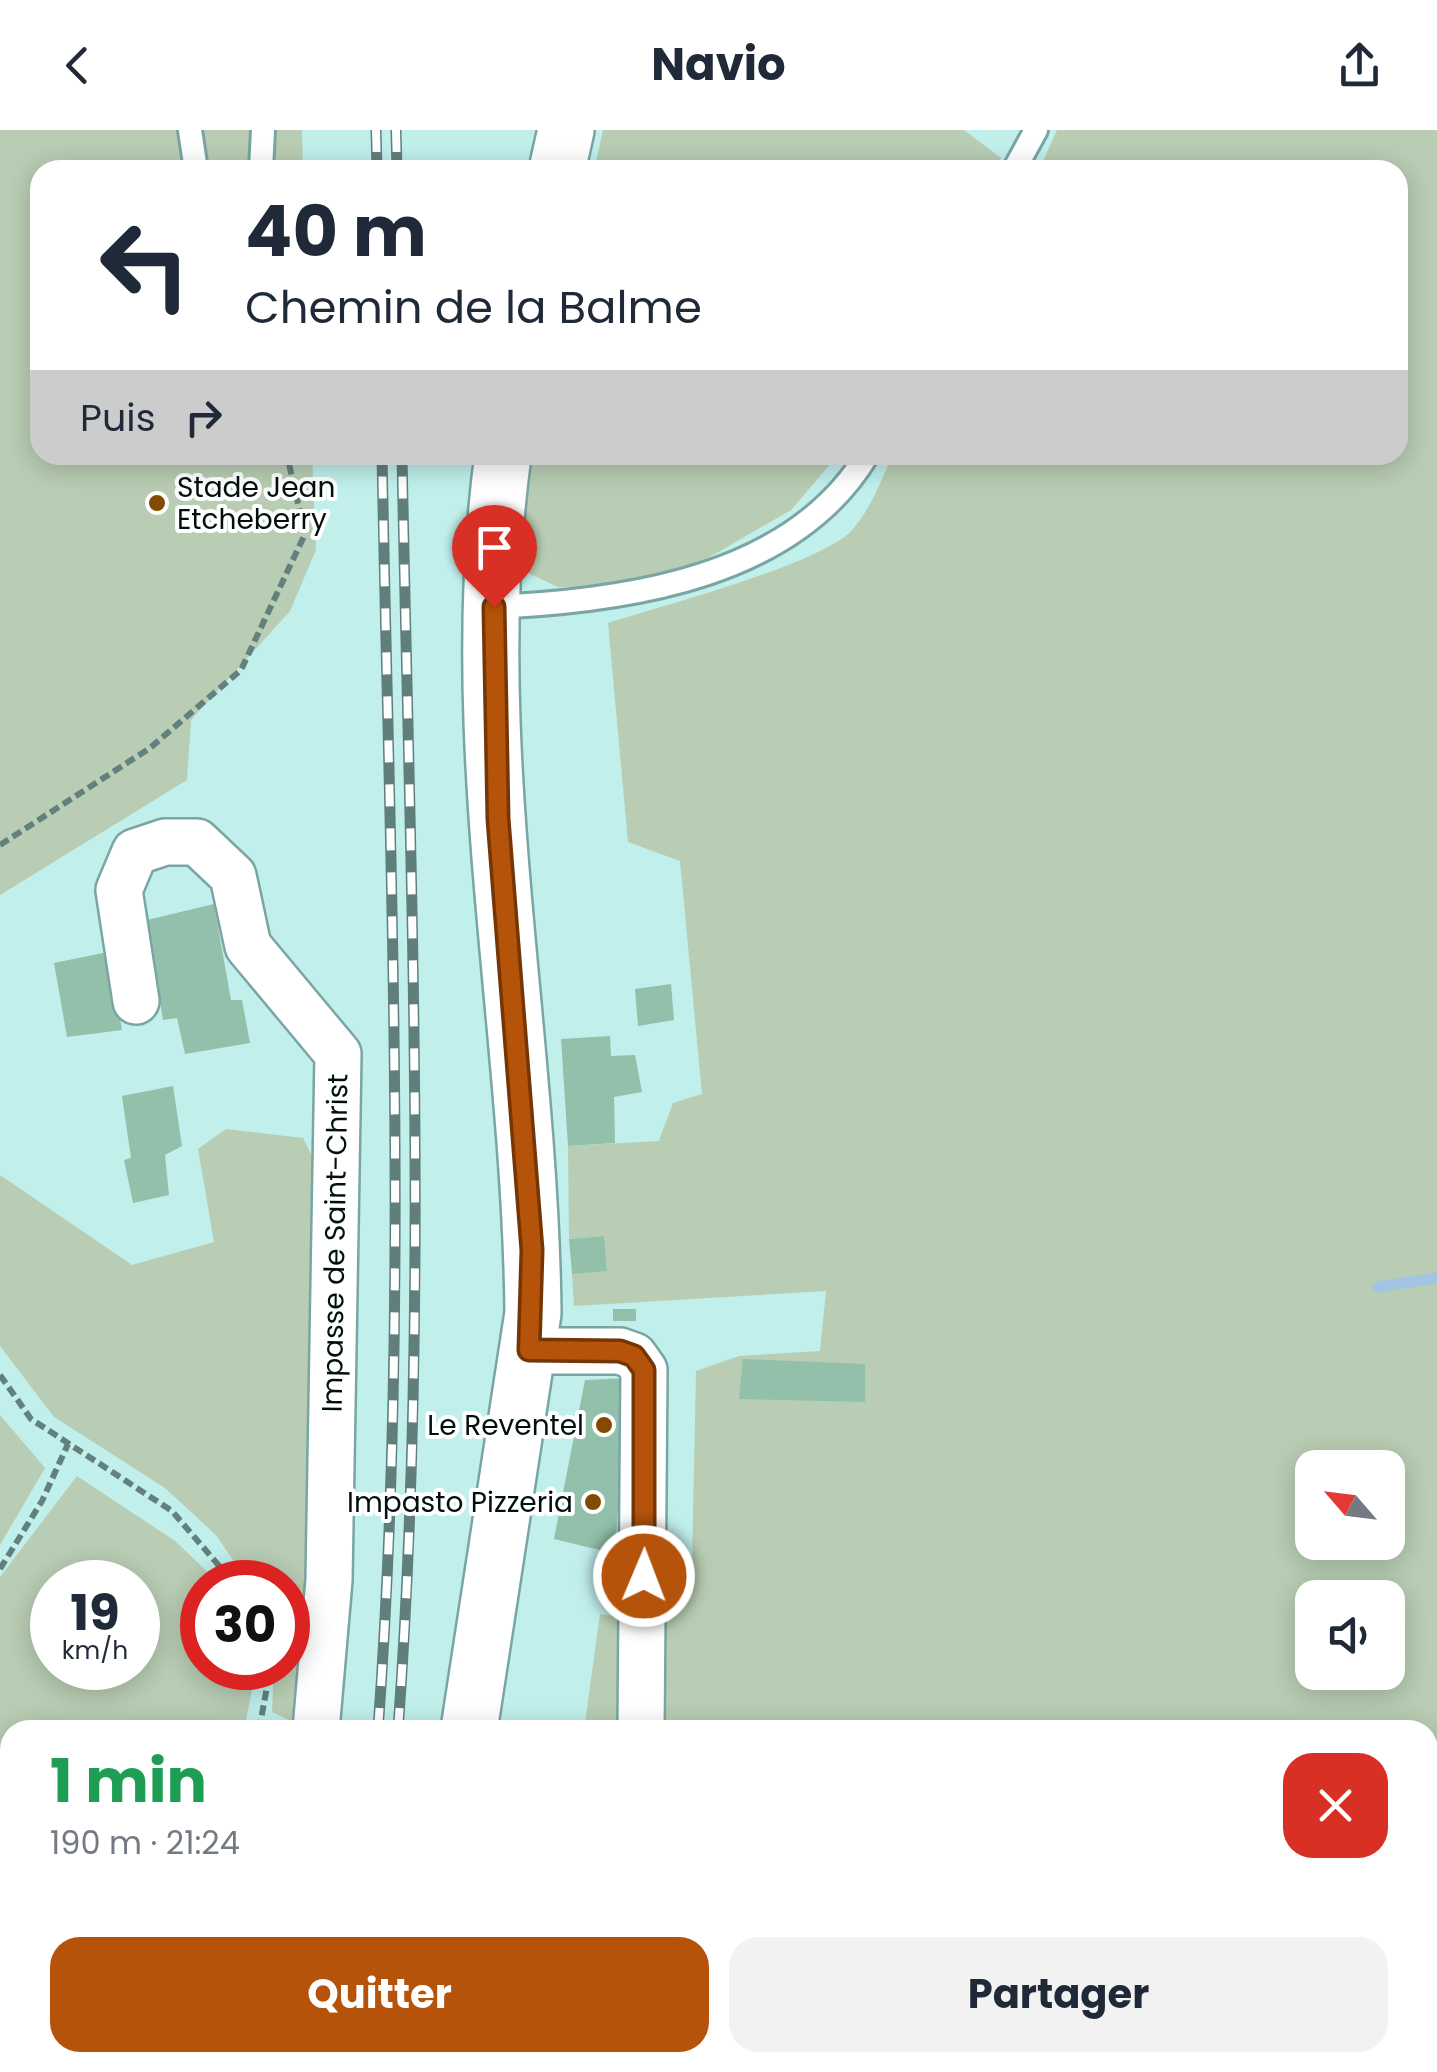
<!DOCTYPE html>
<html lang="fr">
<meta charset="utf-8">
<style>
body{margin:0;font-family:Poppins,sans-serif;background:#f2f2f3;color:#1f2937;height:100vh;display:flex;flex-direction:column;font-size:38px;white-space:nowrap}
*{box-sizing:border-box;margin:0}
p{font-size:32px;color:#747a83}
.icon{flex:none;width:55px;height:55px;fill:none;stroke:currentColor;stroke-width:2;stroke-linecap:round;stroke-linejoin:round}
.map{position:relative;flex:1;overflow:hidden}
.side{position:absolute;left:0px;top:1590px;width:1438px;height:352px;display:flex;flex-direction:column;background:#fff;border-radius:30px 30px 0 0;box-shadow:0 5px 25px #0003}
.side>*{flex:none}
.hud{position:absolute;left:30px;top:30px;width:1378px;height:305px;border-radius:30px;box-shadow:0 5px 25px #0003;background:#fff;color:#1f2937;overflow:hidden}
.needle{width:65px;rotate:298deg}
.tools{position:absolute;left:1295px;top:1320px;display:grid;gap:20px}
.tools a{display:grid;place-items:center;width:110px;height:110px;border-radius:20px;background:#fff;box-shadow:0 5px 25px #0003;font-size:50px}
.speed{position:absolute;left:30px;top:1430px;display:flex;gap:20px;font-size:50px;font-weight:700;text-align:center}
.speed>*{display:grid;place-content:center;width:130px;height:130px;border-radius:50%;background:#fff;box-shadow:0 5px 25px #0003;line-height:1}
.speed small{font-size:25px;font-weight:400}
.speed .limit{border:15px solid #d22;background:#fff;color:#111}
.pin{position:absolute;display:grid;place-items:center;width:85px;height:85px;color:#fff;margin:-102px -42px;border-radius:50% 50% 50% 0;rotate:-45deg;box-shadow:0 0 10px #0007}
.pin .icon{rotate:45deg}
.me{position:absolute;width:110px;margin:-55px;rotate:1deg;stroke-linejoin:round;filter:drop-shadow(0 0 8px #0008)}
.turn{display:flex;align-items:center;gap:35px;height:210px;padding:0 50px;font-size:45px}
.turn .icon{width:130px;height:130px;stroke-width:2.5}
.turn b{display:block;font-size:70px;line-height:85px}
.then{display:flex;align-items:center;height:95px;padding:0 50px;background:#0003;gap:20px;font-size:38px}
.round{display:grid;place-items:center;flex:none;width:105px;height:105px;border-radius:30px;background:#f2f2f3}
.summary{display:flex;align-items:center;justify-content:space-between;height:170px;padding:0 50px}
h1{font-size:60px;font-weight:700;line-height:75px;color:#1e9e55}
.cta{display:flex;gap:20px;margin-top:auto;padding:20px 50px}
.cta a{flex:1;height:115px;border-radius:30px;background:#b45309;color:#fff;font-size:40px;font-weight:700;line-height:115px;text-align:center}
.cta a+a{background:#f2f2f3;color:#1f2937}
header{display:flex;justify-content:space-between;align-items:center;height:130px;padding:0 50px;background:#fff;font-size:45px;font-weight:700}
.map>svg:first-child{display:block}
</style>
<header><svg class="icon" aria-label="back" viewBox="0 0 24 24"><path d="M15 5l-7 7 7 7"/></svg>Navio<svg class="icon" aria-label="share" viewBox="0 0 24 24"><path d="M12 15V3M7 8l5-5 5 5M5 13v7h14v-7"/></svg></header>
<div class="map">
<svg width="1437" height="1942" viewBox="0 0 1437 1942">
<rect width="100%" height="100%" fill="#c0efec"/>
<g fill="#b8cdb3" fill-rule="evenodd">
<path d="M0,0H302L303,40H40V325H312L316,420L290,481L191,590L187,650L0,765Z"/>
<path d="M603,0H964L1001,28L994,40H594Z"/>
<path d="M1057,0H1437V1688L1428,1700V1600H657L663,1459L692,1431L696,1241L739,1226L820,1221L826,1161L574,1176L572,1144L607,1140L603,1106L569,1109L568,1016L659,1011L673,973L702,964L680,731L628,712L608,493C658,477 822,434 852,400C871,379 881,350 893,325H1398V40H1039ZM1312,1338H1388V1412H1312ZM1312,1468H1388V1542H1312Z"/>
<path d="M528,325H838L791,380L682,443L629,456L558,457L530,444L517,421Z"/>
<path d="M226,999L303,1008L317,1036L303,1502L293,1592L272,1582L274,1538H288V1452H248L216,1405L165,1358L54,1287L0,1216V1045L132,1135L214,1112L198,1019Z"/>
<path d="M0,1285L45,1338L0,1415Z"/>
<path d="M77,1346L175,1411L214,1448L216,1452H202V1538H251L254,1550L244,1600H10V1854L0,1844V1447ZM52,1452H138V1538H52Z"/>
<path d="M600,1484L625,1488L622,1600H584Z"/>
<rect x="484" y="1933" width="136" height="9"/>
<path d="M654,1933H1074L1070,1942H654Z"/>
</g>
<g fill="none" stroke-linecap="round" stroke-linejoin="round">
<path stroke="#a1c5e3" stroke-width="11" d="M1378,1157L1437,1148"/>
</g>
<g fill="#92c0ab">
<path d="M214,774L231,870H242L250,913L185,924L177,888L163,890L147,790Z"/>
<path d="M108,822L122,900L67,907L54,833Z"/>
<path d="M671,854L674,890L638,896L635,859Z"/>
<path d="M610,906L611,926L635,925L642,962L614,967L615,1013L568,1016L561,909Z"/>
<path d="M173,956L182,1016L165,1025L169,1065L133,1073L124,1030L131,1028L122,966Z"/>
<path d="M604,1106L607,1141L572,1144L569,1109Z"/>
<rect x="613" y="1179" width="23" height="12"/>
<path d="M743,1229L865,1234V1272L739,1269Z"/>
<path d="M628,1248L615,1420L618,1466L597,1458L604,1421L554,1409L585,1250Z"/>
</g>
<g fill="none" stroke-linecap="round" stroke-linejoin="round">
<defs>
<g id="lane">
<path d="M190,0L196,40"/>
<path d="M261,40L263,0"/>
<path d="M1014,40L1036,0"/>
<path d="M494,477C626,471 793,448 867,325"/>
<path d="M1428,1821L1437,1820"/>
</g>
<g id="street">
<path d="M136,871L119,760L135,722L165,712H197L233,746L248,816L338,924L329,1450L316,1600"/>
<path d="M529,1221H620L634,1226L644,1240L641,1600"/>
<path d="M1428,1728L1437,1721"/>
<path d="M640,1932L641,1942"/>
<path d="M284,1942L285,1932"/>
<path d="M1041,1942L1047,1932"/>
</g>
<g id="secondary">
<path d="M557,40L566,0"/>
<path d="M469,1600L533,1183C530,898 464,611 503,325"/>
<path d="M441,1932V1942"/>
</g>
<path id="highway" d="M0,1937L6,1942"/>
</defs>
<use href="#lane" stroke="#79a6a4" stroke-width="28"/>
<use href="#street" stroke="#79a6a4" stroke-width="50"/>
<use href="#secondary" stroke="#79a6a4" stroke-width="60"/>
<use href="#highway" stroke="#79a6a4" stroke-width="60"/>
<g stroke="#61807e" stroke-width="6" stroke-dasharray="10 5" stroke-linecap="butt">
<path d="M0,715L150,618L241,540L305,404L287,325"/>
<path d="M0,1245L31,1289L172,1381L233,1452"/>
<path d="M0,1439L42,1371L68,1314"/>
<path d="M259,1600L267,1557L262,1538"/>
<path d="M0,1867L10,1878"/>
<path d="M68,1932L103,1942"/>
<path d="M119,1942L135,1932"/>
</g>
<use href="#lane" stroke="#fff" stroke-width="22"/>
<use href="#street" stroke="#fff" stroke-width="45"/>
<use href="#secondary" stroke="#fff" stroke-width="55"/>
<use href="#highway" stroke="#fff" stroke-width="55"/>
<defs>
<g id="rail">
<path d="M376,0L377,40"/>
<path d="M396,0L397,40"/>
<path d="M378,1600C409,1176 390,750 382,325"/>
<path d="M398,1600C429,1176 410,750 402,325"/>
<path d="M344,1942L345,1932"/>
<path d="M364,1942L365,1932"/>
</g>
</defs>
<use href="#rail" stroke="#607e7c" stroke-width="11"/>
<use href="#rail" stroke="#fff" stroke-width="8" stroke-dasharray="22" stroke-linecap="butt"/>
</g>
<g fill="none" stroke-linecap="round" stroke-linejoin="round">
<defs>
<path id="route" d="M494,477L498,689L532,1120L529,1220L620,1221L634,1226L644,1240V1446"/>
</defs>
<use href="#route" stroke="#753606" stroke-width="25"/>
<use href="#route" stroke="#b45309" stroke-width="18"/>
</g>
<g fill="#854a01" stroke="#fff" stroke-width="4">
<circle cx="157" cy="373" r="10"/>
<circle cx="604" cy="1295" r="10"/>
<circle cx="593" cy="1372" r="10"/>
</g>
<g text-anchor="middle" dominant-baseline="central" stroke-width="8" stroke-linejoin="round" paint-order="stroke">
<g font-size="28" fill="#01100f" stroke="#fff" text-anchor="end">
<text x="177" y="357" text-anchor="start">Stade Jean<tspan x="177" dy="32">Etcheberry</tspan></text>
<text x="584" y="1295">Le Reventel</text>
<text x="573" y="1372">Impasto Pizzeria</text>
</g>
<g font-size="28" fill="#01100f" stroke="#fff">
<text transform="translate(335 1113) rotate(-89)">Impasse de Saint-Christ</text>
</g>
</g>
</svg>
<div class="tools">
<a><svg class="needle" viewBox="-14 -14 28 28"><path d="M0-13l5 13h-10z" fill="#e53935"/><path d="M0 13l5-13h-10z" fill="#747a83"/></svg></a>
<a><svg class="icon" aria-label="sound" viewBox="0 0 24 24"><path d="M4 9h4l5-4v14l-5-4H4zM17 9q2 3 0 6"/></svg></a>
</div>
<div class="speed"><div>19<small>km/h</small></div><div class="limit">30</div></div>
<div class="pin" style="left:494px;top:477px;background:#d93025"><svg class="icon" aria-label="arrive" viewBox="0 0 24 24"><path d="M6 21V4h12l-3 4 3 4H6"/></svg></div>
<svg class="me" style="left:644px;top:1446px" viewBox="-20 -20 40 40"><circle r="17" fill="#b45309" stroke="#fff" stroke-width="3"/><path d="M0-11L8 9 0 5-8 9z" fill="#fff"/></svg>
<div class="hud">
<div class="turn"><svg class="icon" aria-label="left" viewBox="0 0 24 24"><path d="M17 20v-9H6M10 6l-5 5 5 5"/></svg><div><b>40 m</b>Chemin de la Balme</div></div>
<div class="then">Puis<svg class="icon" aria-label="right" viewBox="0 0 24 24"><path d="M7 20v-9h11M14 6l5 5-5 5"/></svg></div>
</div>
<section class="side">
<div class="summary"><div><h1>1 min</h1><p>190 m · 21:24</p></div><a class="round" style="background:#d93025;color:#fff"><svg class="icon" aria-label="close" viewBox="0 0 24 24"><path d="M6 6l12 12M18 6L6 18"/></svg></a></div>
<div class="cta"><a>Quitter</a><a>Partager</a></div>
</section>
</div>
